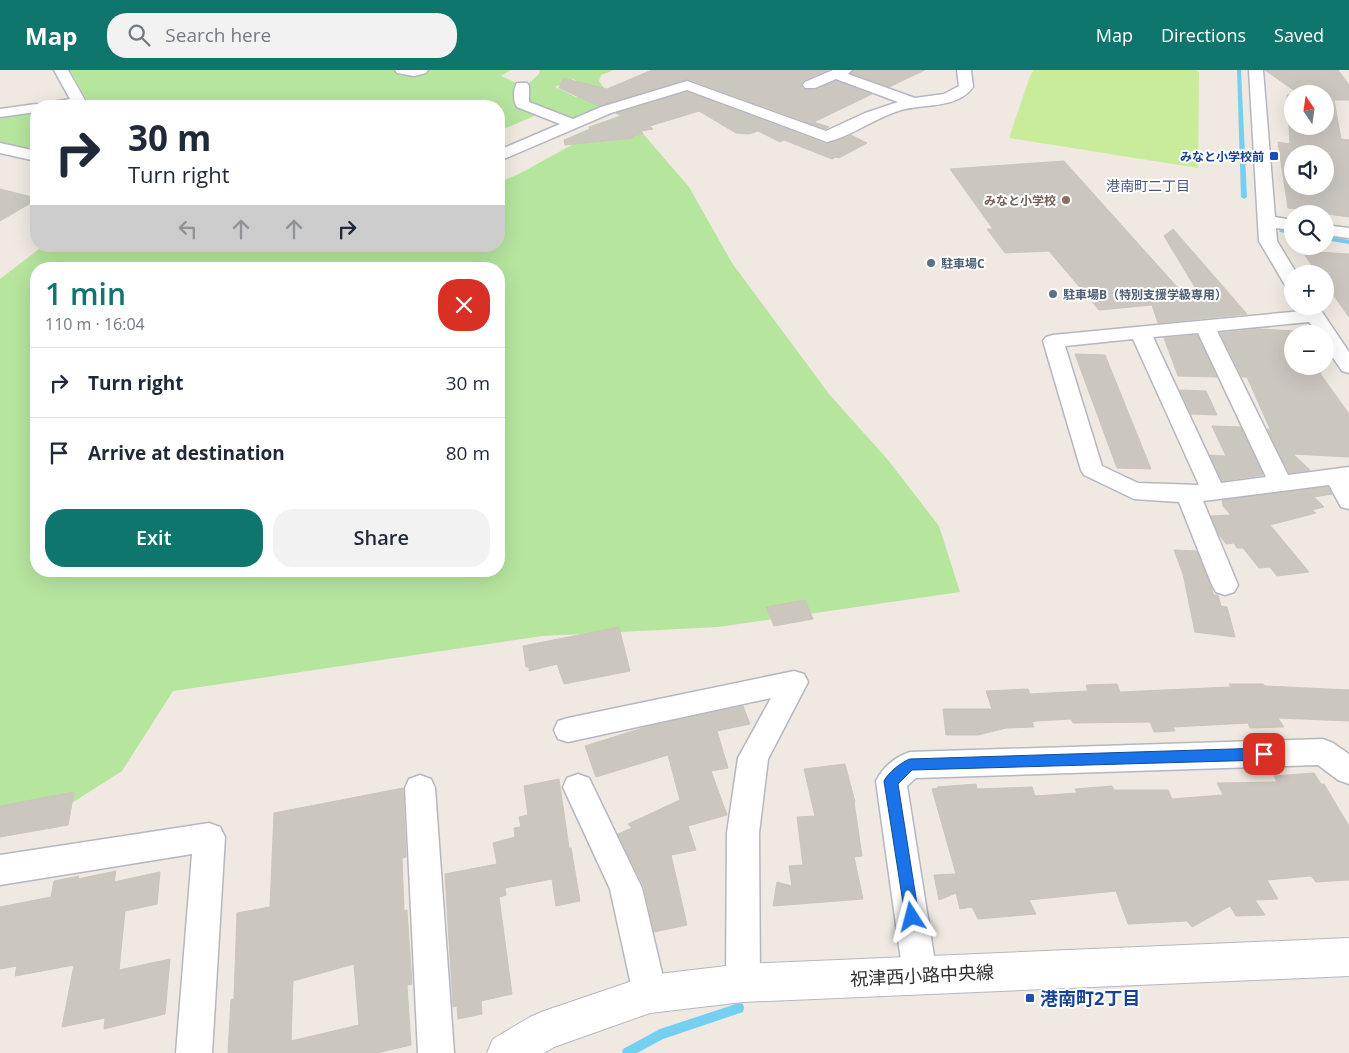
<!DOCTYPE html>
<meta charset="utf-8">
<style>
body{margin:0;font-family:"Open Sans","Noto Sans JP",sans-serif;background:#f2f2f3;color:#1f2937;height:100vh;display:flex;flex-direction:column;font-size:19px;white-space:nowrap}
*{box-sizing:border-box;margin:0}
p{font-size:16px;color:#747a83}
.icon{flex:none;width:28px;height:28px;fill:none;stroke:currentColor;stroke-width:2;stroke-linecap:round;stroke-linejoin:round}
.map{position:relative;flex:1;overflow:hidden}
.side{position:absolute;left:30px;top:192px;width:475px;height:315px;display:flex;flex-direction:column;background:#fff;border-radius:20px;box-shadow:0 5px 20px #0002}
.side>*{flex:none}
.guide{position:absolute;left:30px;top:30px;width:475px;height:152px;border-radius:20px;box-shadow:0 5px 20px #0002;background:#fff;color:#1f2937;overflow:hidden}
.needle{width:32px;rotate:347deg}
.controls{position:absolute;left:1284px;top:15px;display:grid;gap:10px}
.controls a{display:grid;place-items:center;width:50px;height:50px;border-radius:50%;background:#fff;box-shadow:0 5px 20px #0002;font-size:25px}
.pin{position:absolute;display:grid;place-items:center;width:42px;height:42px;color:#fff;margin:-21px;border-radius:10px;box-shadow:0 2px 8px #0006}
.me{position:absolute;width:55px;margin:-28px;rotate:351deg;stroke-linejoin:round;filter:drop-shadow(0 0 4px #0008)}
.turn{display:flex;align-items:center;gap:18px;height:105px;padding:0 15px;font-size:22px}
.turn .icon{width:65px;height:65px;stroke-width:2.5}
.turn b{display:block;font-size:35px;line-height:42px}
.lanes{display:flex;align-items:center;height:48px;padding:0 15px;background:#0003;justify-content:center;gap:25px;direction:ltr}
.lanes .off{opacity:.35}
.round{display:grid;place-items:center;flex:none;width:52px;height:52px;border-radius:20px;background:#f2f2f3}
.overview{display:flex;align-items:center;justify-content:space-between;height:85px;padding:0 15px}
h1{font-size:30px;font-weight:600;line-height:38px;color:#0f766e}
.button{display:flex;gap:10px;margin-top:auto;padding:10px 15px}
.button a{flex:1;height:58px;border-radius:20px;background:#0f766e;color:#fff;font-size:20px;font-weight:600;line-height:58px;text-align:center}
.button a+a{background:#f2f2f3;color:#1f2937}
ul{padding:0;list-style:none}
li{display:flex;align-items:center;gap:15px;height:70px;padding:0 15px;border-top:1px solid #e0e1e3}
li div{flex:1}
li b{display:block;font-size:19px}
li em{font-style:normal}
header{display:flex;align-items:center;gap:30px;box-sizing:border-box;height:70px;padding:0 25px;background:#0f766e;color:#fff}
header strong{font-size:24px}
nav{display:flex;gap:28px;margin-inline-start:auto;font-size:18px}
.search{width:350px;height:45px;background:#f2f2f3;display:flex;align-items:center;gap:12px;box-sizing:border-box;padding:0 18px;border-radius:20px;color:#747a83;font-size:19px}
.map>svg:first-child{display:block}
</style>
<header>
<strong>Map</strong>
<div class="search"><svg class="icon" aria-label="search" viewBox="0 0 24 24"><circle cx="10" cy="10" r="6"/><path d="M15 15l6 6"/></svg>Search here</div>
<nav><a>Map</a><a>Directions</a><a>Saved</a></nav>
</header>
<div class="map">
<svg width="1349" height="983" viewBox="0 0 1349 983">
<rect width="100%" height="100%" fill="#efe9e1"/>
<g fill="#b6e59e" fill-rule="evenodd">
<path d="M70,0H511L501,6L517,13L518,34L539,44L499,61V36H61L88,32Z"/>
<path d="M540,0H614L601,5L599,11L604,18L595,21L573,9L555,17L576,27L594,23L615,34L573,52L528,34L527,15L539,4Z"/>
<path d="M36,40V81L0,73V46Z"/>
<path d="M608,55L639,59L689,117L732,193L829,324L888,390L939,456L960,522L718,557L542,566L173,621L122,701L53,745L0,759V209L43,176H499V112L519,104ZM36,199H499V501H36Z"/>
</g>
<path fill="#c9ec9a" d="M1034,0H1196L1199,2L1198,98L1009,68L1030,6Z"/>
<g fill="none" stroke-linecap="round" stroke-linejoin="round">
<g fill="#75cff0" fill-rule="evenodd">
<path d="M1237,0H1241L1247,127L1244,129L1241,127Z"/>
<path d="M1282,159L1292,162V164L1280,162L1279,161Z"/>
<path d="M1325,166L1349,170V174L1325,170Z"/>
<path d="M739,933L743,934L744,938L743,942L663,969L637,983H622L623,979L660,959Z"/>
</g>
</g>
<g fill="#cbc7bf" stroke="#cbc5ba" fill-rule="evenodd">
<path d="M652,0H828L804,10L801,14L803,19L816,20L836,11L872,24L814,52L829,57L826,59L688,9L599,36L559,18L563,8L607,19Z"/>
<path d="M854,0H925L889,17L851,3Z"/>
<path d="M1265,0H1338L1349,15V30H1334L1341,69L1349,70V147L1288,138L1278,72L1290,74L1287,25H1292V56H1325V24H1299ZM1292,84H1325V116H1292Z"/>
<path d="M687,22L826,74L851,65L867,73L839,88L836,87L832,89L784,70L780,72L758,61L749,64L736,63L699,41L650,56L653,59L641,61L643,64L633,66L634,68L565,75L564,70L590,59L589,57L621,46L616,43Z"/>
<path d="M1064,91L1186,227L1196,219L1164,166L1173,159L1247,244L1158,253L1152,235L1099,240L1049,181L1005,183L987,159H993L950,99Z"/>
<path d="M0,119L36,128V130L0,151Z"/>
<path d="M1302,181L1349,184V247L1325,213V204H1318Z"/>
<path d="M1260,259L1296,261L1298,264H1292V296H1318L1322,302H1319L1349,344V387L1293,384L1310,400L1289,403L1267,359H1270L1247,307H1242L1220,263Z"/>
<path d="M1197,265L1217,307L1178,306L1164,268Z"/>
<path d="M1075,284L1105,285L1151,399L1117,398Z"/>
<path d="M1180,320L1206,321L1217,345L1191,344Z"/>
<path d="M1212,356L1241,357L1263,405L1222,411L1210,385L1226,386Z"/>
<path d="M1328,417L1332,424L1314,427L1324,437L1312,440L1316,443L1270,455L1309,502L1277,506L1270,497L1259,498L1243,478H1237L1234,473L1226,474L1218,463L1211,446L1231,445L1223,436L1222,430Z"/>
<path d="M1174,480L1197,481L1214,525H1218L1221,536L1227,537L1235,567L1195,562L1183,504Z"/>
<path d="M805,530L813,549L774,556L766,537Z"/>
<path d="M619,557L630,601L564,614L557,594L529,601V597H526L523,576Z"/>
<path d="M1117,614L1120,622L1231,617L1229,614H1263L1265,616L1349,620V651L1278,648L1284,657L1250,658L1248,653L1173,657L1175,661L1154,662L1150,652L1073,653L1071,649L1036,651L1032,652L1034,657L1006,658L978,665H946L943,639H992L986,621L1028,619L1030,624L1088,621L1086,615Z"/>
<path d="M743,636L750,654L717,661L728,698L711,701L727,745L688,756L696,780L671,785L687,855L654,862L644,817L618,764L632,758L628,754L680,730L668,685L596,707L585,676L649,656Z"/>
<path d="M845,694L855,732H854L862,786L854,787L863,829L773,836L777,812L792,816L789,796L803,795L797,747L815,746L804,699Z"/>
<path d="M1314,703L1321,714H1324L1349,756V810L1316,812L1311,806L1267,810L1278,829L1255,830L1265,845L1236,846L1230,836L1192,857L1187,851L1128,854L1116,821L1029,830L1036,844L978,849L972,837L960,839L956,823L939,830L934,805L956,804L932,719L938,718L937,717L976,714L977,719L1032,717L1035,726L1077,723L1075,719L1112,716L1114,720H1168L1172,729L1223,725L1217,713L1277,712L1274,706Z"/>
<path d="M559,709L569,778H571L580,831L556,836L552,809L505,818L506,825L499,827L512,924L481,931L482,944L458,949L457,936L453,937L445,804L497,794L493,773L515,767L514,758L521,757L519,747L528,745L524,716Z"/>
<path d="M403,718L406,787L402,788L404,841L407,840L412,914L407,915L411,975L377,983H228L231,930L234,929L237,843L270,837L274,743ZM354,894L359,955L291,971L293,911Z"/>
<path d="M74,722L68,755L0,767V736Z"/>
<path d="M116,801L114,812L160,802L157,834L125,841L119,900L170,889L165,944L104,959L105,948L62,957L74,895L15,906L17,896L0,899V837L51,827L54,811L79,806L78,809Z"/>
</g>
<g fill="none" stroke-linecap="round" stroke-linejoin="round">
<defs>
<g id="street">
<path d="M54,0H68L86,32L84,35L44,36L46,33L70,29Z"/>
<path d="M395,0H428L426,3L414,6L397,3Z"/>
<path d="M833,0H852L848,4L915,28L944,24L959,16L957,0H971L973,17C957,40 921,33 898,41C873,49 852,66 827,72L687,20L611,43L499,91V80L560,54L517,37C513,32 513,18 517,13H527L529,16V32L573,49L601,37L687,11L826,61L865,43L898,32L836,9L815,18H805L803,15L805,12Z"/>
<path d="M1249,0H1263L1275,147L1292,150V160L1276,158L1277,171L1297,204H1292V217L1285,215L1259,171Z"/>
<path d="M36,34L42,36H36V42L0,47V39Z"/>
<path d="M0,73L36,81V91L0,83Z"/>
<path d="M1325,155L1349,158V168L1325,165Z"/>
<path d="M1299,236H1318L1349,282V303L1342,301L1325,276V264H1317L1309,252L1217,261L1288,405L1349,397V439L1341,437L1329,415L1203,431L1238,515L1234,522L1225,525L1216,522L1212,515L1179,432L1134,429L1084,405L1081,400L1043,271L1046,267L1053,265L1302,241ZM1198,263L1266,407L1221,413L1153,267ZM1133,269L1199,415L1138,413L1102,396L1065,276Z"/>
<path d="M794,601L804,604L808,612L768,689L759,763L760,913L755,925L743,930L731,925L726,913L727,763L738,688L771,628L568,672L558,669L554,660L558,651L568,648Z"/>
<path d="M1323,669L1333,673L1349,684V714L1338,710L1318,695L916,708L907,716L937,905L932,917L920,922L908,917L903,905L876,711C883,697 895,687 910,682Z"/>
<path d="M578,704L589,708L642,818L667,924L662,936L650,941L638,936L633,924L610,819L563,717L567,708Z"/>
<path d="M420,705L431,709L435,718L454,983H418L405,718L409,709Z"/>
<path d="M209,753L220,757L225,767L212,983H176L192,784L0,815V785Z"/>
</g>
<path id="secondary" d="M1349,868V906L743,932L650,943L554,977L544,983H487L493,969L530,947L544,941L650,905L743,894Z"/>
</defs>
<use href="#street" stroke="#b4b7c1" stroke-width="3"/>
<use href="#secondary" stroke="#b4b7c1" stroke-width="2"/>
<use href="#street" fill="#fff" fill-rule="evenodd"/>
<use href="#secondary" fill="#fff" fill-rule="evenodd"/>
</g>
<path fill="#1a73e8" stroke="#114b97" d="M1264,678L1268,680L1270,684L1268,688L1264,690L912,700L898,714L919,847L917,852L912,854L906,852L884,711C888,703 901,692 910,689Z"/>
<g fill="#1a4fb4" stroke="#fff" stroke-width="2">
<rect x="1269" y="81" width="10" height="10" rx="2.5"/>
<rect x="1025" y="923" width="10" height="10" rx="2.5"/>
</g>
<circle fill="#8d6e63" stroke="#fff" stroke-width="2" cx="1066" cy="130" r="5"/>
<g fill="#5c6f8a" stroke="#fff" stroke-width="2">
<circle cx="931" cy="193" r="5"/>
<circle cx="1053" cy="224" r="5"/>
</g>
<g text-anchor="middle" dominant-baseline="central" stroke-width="4" stroke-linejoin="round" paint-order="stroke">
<g font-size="12" font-weight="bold" fill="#164399" stroke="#fff" text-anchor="end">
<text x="1264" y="86">みなと小学校前</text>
</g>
<g font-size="12" font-weight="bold" fill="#785e54" stroke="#fff" text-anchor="end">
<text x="1056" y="130">みなと小学校</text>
</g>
<g font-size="12" font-weight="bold" fill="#4e5e75" stroke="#fff" text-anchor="start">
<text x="941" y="193">駐車場C</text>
<text x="1063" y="224">駐車場B（特別支援学級専用）</text>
</g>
<g font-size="14" fill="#4d5680" stroke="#fff">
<text x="1148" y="115">港南町二丁目</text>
</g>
<g font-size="18" fill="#2e2e2e" stroke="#fff">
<text transform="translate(922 905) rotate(-3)">祝津西小路中央線</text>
</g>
<g font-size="18" font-weight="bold" fill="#164399" stroke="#fff" text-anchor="start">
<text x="1040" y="928">港南町2丁目</text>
</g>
</g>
</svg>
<div class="controls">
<a><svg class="needle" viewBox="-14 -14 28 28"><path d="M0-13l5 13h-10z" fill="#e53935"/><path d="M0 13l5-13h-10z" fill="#747a83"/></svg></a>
<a><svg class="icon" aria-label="sound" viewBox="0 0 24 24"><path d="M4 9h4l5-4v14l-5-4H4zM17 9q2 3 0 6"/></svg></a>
<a><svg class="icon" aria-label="search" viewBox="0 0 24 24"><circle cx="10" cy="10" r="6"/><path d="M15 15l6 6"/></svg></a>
<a>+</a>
<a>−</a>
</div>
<div class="pin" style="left:1264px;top:684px;background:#d93025"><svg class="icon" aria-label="arrive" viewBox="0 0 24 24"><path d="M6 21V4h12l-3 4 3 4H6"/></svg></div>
<svg class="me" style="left:912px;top:847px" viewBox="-20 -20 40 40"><path d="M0-17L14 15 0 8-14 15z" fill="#1a73e8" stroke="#fff" stroke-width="4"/></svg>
<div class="guide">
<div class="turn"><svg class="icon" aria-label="right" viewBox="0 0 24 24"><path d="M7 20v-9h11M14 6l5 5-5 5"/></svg><div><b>30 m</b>Turn right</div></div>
<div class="lanes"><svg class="icon off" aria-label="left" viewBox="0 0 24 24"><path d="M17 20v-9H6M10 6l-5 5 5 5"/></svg><svg class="icon off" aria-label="ahead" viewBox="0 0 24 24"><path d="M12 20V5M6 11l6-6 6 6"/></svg><svg class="icon off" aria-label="ahead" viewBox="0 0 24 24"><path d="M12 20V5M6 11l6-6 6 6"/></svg><svg class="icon" aria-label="right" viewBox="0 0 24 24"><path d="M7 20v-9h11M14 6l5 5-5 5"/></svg></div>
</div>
<section class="side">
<div class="overview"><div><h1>1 min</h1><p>110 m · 16:04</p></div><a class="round" style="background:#d93025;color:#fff"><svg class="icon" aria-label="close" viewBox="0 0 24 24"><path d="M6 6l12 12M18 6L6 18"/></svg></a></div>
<ul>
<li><svg class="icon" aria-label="right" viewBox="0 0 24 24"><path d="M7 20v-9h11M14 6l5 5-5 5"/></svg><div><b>Turn right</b></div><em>30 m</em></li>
<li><svg class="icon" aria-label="arrive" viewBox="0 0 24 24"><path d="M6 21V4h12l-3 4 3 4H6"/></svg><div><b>Arrive at destination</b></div><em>80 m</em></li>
</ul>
<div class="button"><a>Exit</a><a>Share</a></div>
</section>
</div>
